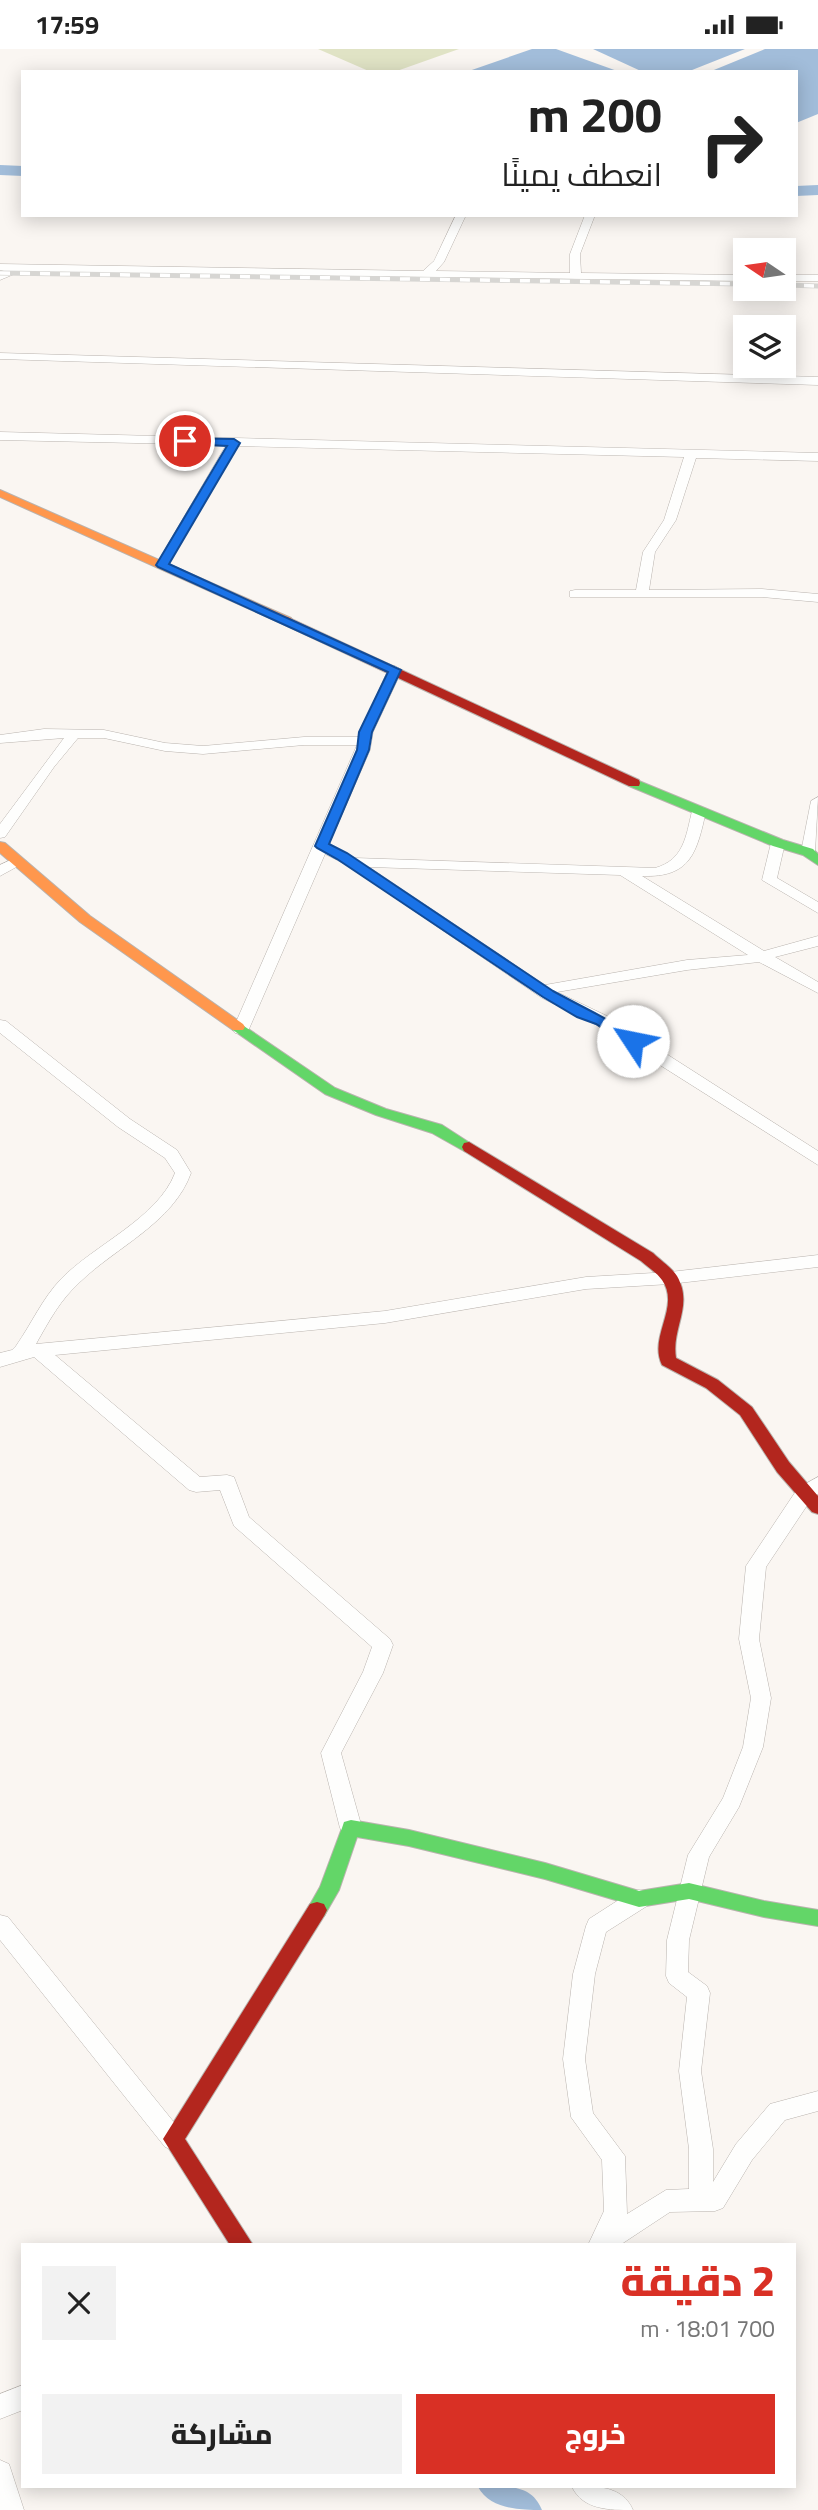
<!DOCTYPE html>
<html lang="ar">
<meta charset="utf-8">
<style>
body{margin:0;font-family:Georgia,Cairo,serif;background:#f2f2f2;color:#222;direction:rtl;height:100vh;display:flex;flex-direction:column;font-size:26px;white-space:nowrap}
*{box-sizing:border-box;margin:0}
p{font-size:23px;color:#767676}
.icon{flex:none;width:38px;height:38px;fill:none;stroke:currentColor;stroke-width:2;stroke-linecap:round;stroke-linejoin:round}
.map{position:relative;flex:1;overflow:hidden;direction:ltr}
.details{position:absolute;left:21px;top:2194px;width:775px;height:245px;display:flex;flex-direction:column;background:#fff;border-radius:0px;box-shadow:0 4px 18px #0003;direction:rtl}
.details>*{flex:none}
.hud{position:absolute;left:21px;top:21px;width:777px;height:147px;border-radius:0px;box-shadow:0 4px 18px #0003;direction:rtl;background:#fff;color:#222;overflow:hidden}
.needle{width:46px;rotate:283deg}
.buttons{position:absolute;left:733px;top:189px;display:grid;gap:14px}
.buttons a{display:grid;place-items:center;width:63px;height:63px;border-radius:0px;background:#fff;box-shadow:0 4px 18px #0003;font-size:35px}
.pin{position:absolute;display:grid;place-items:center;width:60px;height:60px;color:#fff;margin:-30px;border:4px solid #fff;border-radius:50%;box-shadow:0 2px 7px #0007}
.me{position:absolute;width:77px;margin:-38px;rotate:304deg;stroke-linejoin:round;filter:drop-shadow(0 0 5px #0008)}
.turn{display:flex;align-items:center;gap:24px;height:147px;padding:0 21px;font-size:32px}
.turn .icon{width:91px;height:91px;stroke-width:2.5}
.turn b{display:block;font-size:49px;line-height:60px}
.round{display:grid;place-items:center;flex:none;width:74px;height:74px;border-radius:0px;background:#f2f2f2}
.overview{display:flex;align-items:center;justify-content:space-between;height:119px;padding:0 21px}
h1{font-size:42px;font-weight:800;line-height:52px;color:#d93025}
.primary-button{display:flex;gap:14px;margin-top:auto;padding:14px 21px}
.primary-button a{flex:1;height:80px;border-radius:0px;background:#d93025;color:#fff;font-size:28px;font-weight:800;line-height:80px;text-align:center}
.primary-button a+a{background:#f2f2f2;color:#222}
.status{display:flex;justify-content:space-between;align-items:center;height:49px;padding:0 35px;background:#fff;direction:ltr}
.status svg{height:19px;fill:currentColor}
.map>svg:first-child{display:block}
</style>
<div class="status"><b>17:59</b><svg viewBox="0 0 49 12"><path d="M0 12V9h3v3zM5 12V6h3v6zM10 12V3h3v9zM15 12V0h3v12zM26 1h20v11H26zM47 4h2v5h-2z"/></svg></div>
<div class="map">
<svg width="818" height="2461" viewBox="0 0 818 2461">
<rect width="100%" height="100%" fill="#faf6f2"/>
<path fill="#e0e3c5" d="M318,0H459L394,23H371Z"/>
<g fill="#a2bdda">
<path d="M532,0H556L620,23H466Z"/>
<path d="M593,0H745L687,23H643Z"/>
<path d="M765,0H818V65L796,74V23H709Z"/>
<path d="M478,2438C504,2438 531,2433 542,2461C519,2461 490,2460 478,2438Z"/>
</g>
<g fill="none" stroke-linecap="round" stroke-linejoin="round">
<g fill="#a2bdda" fill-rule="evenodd">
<path d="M0,116L23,117V127L0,126Z"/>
<path d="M818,136V146L796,147V137Z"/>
</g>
<defs>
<g id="street">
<path d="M456,166H466L444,213L436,222L570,224V205L585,166H595L580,205L581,224L746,226V232L19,223L0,231V224L4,222L0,221V215L423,222L434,212Z"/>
<rect x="784" y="226" width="34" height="6"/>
<path d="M0,304L818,328V336L0,310Z"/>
<path d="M0,383L818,404V412L696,409L676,471L655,503L649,541L762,540L818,545V553L762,548H570V542L575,541H636L643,503L664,471L684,408L238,397L168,516L162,520L156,516L226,396L0,391Z"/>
<path d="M395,617L402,621L373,683L370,701L329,795L355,809L655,819C684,811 686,787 692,762L699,758L704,759L706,762C697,803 691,829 642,827L764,902L818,887V897L775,908L818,933V944L759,913L687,921L557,943L607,967L818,1102V1116L595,975L542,949L347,816L325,805L249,980L241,985L235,984L233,980L357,696H304L203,705L165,702L104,689H78L54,718L5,788L0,789V775L64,689L0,694V686L44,680L104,681L165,694L203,697L304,688H358L388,621ZM369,818L620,826L748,906L687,911L545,936Z"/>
<path d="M818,748L815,803L808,807L801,803L811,752Z"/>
<path d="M778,790L785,794L777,829L818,853V864L762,831L771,794Z"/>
<path d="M15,809L22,813L20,816L0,827V816Z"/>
<path d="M0,971L6,972L130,1070L177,1101L191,1124C173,1174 116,1198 80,1233C60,1251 49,1272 36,1295L385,1262L586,1228L670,1223L818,1206V1218L670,1235L586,1240L385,1274L55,1306L200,1428L227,1426L234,1428L249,1468L390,1590L393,1596L383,1624L341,1704L362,1779L358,1785L351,1788L344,1785L340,1779L321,1704L363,1623L372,1598L234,1477L220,1441L196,1443L189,1441L34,1308L0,1318V1304L12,1301L16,1297C32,1274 42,1250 61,1230C94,1196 158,1169 175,1124L165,1109L118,1078L0,984Z"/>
<path d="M818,1428V1445L812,1449L766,1518L759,1590L771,1649L763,1698L739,1758L709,1808L689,1891L688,1923L707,1937L710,1944L701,2022L713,2100V2133L736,2095L770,2055L818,2042V2062L785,2071L752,2111L723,2159L715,2162L670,2163L620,2196H588L604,2162L602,2111L571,2068L563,2010L573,1925L586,1877L589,1870L631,1843L639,1841L647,1843L650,1850L647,1857L606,1883L595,1925L585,2010L593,2064L625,2107L627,2165L666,2141L689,2140V2100L679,2022L687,1948L669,1934L666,1927L667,1891L688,1806L723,1749L743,1698L751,1649L739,1590L746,1517L798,1439Z"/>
<path d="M0,1866L8,1868L181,2082L185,2090L181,2098L173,2101L165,2098L0,1891Z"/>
<path d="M23,2336V2361L0,2370V2345Z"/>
<path d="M0,2411L9,2415L24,2461H0Z"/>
<path d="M572,2438C595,2437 622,2436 633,2461C609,2461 583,2461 572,2438Z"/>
</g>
<g id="fast">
<path d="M634,730L783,791L813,800L818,805V816L803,806L773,797L629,737V731Z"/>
<path d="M238,973L335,1039L386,1060L442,1076L476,1098L469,1103L464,1102L432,1084L376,1066L325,1045L233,981L231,978L233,975Z"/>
<path d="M351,1771L409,1781L545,1814L639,1842L689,1834L764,1852L818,1861V1877L764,1868L689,1850L639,1858L545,1830L409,1797L357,1788L339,1841L324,1867L317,1869L310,1867L307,1861L320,1838L342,1779L344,1773Z"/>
</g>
<g id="slow">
<path d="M0,441L291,569L293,572L291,575H283L0,448Z"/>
<path d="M0,793L5,794L90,867L243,975L245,978L243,981H233L80,873L0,804Z"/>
</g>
<g id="jam">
<path d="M287,568L639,731L640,734L639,737H629L283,575V569Z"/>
<path d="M469,1093L653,1204C660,1211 672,1219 677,1227C694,1257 671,1279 676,1309L718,1331L752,1358L789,1413L818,1447V1465L812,1463L777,1423L740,1366L706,1339L662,1316C648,1287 681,1258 662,1231C657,1224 648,1218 641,1212L464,1102L462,1098L464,1094Z"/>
<path d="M317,1853L324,1855L327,1861L324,1867L185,2090L253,2196H230L163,2090L310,1855Z"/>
</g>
</defs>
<use href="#street" stroke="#b9b3ae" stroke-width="1"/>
<use href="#fast" stroke="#b9b3ae" stroke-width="2"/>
<use href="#slow" stroke="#b9b3ae" stroke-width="2"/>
<use href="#jam" stroke="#b9b3ae" stroke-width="2"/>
<use href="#street" fill="#fefefd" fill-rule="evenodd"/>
<use href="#fast" fill="#63d668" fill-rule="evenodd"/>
<use href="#slow" fill="#ff974d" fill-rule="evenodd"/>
<use href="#jam" fill="#b3261e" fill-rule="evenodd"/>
<defs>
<g id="rail">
<path d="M0,224L746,235"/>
<path d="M784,236L818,237"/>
</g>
</defs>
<use href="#rail" stroke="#d7d6d3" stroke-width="5"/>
<use href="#rail" stroke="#fff" stroke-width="3.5" stroke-dasharray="10" stroke-linecap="butt"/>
</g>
<path fill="#1a73e8" stroke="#114b97" stroke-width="2" d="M181,389L234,390L240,394L169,515L401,621L372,683L369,701L329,795L347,804L553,942C582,958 611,971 638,989L641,992L638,996H628L596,975L577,968L543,948L337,810L317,799L315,797L357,701L359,683L388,623L158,518L156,516L227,397L185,395L181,394Z"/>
</svg>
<div class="buttons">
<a><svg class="needle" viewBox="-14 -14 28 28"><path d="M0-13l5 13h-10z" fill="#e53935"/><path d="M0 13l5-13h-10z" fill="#767676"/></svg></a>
<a><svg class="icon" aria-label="layers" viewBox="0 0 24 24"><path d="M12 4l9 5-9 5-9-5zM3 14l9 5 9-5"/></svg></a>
</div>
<div class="pin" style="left:185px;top:392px;background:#d93025"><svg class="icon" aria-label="arrive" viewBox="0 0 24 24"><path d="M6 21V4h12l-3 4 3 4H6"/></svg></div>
<svg class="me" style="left:633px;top:992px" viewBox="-20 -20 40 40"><circle r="19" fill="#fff"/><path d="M0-13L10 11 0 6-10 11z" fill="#1a73e8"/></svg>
<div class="hud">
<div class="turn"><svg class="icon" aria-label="right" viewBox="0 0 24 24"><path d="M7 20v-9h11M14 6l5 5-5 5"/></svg><div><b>200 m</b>انعطف يمينًا</div></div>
</div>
<section class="details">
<div class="overview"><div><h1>2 دقيقة</h1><p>700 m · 18:01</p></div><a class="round"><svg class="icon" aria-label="close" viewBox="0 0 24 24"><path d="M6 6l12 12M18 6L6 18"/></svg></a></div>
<div class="primary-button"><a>خروج</a><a>مشاركة</a></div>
</section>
</div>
